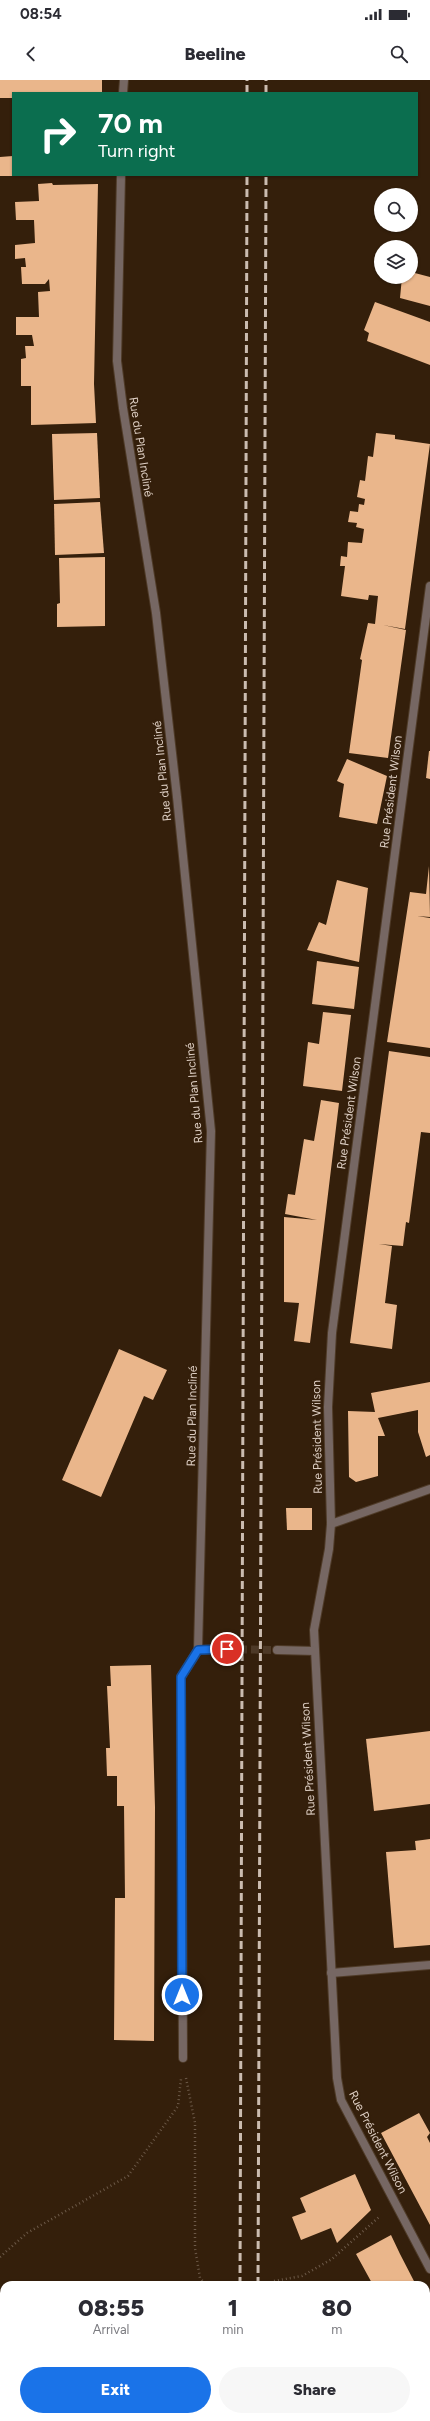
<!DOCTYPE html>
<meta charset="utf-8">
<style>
body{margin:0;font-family:Figtree,sans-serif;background:#f7f7f7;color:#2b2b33;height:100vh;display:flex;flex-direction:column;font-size:15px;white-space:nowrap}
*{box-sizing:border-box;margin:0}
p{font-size:13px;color:#7c7c81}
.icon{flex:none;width:22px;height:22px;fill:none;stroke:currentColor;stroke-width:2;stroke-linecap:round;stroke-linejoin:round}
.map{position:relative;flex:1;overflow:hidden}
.side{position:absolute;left:0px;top:2201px;width:430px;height:140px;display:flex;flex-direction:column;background:#fff;border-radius:12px 12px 0 0;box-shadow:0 1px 3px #0004}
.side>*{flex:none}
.top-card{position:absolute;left:12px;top:12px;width:406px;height:84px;border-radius:0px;box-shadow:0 1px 3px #0004;background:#0b6e4f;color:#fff;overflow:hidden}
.fabs{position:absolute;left:374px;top:108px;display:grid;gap:8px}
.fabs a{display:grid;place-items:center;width:44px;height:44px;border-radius:50%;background:#fff;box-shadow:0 1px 3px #0004;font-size:20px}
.pin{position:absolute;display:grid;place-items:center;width:34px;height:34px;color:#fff;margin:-17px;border:2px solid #fff;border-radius:50%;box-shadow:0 1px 4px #0007}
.me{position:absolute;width:44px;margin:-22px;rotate:0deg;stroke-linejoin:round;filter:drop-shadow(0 0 3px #0008)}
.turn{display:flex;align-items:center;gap:14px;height:84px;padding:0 20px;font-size:18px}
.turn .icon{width:52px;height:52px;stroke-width:2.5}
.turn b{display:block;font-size:28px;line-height:34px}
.eta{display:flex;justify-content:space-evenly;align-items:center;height:68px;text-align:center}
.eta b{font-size:24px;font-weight:800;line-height:28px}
.action{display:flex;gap:8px;margin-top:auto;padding:8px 20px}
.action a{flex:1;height:46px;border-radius:24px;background:#1a73e8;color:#fff;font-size:16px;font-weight:800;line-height:46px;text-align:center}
.action a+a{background:#f7f7f7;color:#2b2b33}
.status{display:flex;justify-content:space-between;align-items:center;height:28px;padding:0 20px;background:#fff;direction:ltr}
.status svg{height:11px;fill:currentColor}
header{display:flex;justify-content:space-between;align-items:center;height:52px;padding:0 20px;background:#fff;font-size:18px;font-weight:800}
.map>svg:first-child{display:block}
</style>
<div class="status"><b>08:54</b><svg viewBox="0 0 49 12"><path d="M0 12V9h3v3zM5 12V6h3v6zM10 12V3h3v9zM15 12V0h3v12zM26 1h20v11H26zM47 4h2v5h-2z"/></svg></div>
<header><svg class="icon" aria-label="back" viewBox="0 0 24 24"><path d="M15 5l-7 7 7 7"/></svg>Beeline<svg class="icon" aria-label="search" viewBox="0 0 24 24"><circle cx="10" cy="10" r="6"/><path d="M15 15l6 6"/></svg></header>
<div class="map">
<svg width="430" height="2341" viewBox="0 0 430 2341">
<rect width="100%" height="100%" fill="#341f0b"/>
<g fill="#eab68b">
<path d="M0,0H102V13H13V18H0Z"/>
<path d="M13,76V96H0V77Z"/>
<path d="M52,103L53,105L98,104L94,304L96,343L31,345V306H21V279L26,278L25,266H34L32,255H16V237H39L38,212L50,211L49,199L45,204H22L21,187H26L25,178L15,179V165L35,163L34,140H16L15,122L39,121L38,104Z"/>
<path d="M411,192L430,197V226L400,218L402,197H411Z"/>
<path d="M375,222L430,242V285L367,261L369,253L364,250Z"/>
<path d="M97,353L100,418L54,420L52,354Z"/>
<path d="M376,353L395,355V359L430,364L405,549L383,545L406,550L388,678L349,673L362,580L360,579L368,543L375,544L378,516L369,515L368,520L341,516L345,486H340L341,476L347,477L348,462L362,463L364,449L356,447L357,443L348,442L350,431L358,432L359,424L364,425L365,419L357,417L360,400L365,401L368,376L373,377Z"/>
<path d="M100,422L104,473L55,475L54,424Z"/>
<path d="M105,477V546L57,547V524L60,523L59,478Z"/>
<path d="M429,671H430V699L426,698Z"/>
<path d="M347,679L387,696L377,744L339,737L344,704L337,701Z"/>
<path d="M429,786L430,837L417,836L430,838V968L387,962L410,812L426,814Z"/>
<path d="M337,800L368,808L359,882L307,870L319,842L326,845Z"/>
<path d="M317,881L359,887L354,929L312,924Z"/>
<path d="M323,932L351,935L342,1011L303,1006L308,962L319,964Z"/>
<path d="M389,971L430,977V1053L421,1052L409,1143L406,1142L403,1166L379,1164L392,1166L385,1223L397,1225L392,1269L350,1263Z"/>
<path d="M321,1020L339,1023L310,1263L294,1261L299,1223L284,1222V1137L317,1140L285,1134L288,1114L295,1115L304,1059L314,1061Z"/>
<path d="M119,1269L167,1290L153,1320L144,1316L101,1417L62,1400Z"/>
<path d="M430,1302V1375L426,1377L418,1352V1330L378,1338L385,1356H378V1396L356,1402L349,1397L348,1331L375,1332L371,1313Z"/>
<path d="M286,1428H312V1450H287Z"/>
<path d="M151,1585L155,1727L154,1961L114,1960L115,1818H125L124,1726H117V1696H107L106,1668H110L107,1606H111L110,1586Z"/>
<path d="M430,1651V1724L374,1731L366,1659Z"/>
<path d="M430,1759V1865L394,1868L386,1772L416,1770L415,1761Z"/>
<path d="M419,2033L430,2053L427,2057L430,2063V2145L381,2053Z"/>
<path d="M355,2094L371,2130L337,2163L331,2148L301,2160L292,2137L306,2132L300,2118Z"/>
<path d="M391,2155L400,2174L416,2205H373L356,2174Z"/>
<path d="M426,2224L430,2231V2334L426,2335Z"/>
</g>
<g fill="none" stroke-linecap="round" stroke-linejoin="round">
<path stroke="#4d3927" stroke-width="8" stroke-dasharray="8 4" stroke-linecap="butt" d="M227,1569L277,1570"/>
<defs>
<path id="lane" d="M331,1893L430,1885"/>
<g id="street">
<path d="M123,13L124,0"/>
<path d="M121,95L117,281L123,328L156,533L177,717L211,1051L198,1570L181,1597L183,1978"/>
<path d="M430,506L332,1253L328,1327L331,1444L329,1469L314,1550L337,1998L341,2020L430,2189"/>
<path d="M331,1444L430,1409"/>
<path d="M198,1570L227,1569"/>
<path d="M277,1570L315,1571"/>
</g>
</defs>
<use href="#lane" stroke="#4f3b28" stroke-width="10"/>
<use href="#street" stroke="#4f3b28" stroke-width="10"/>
<g stroke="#6c5948" stroke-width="2.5" stroke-dasharray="1 3" stroke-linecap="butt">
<path d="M186,1998L195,2043V2168L200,2198L205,2204H219"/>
<path d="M0,2177L27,2153L128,2096L178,2026L181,1999"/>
<path d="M274,2201L302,2196L332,2179L379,2137"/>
</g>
<use href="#lane" stroke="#766763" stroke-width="8"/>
<use href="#street" stroke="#766763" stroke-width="8"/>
<g stroke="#cbbcb0" stroke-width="3" stroke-dasharray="8 4" stroke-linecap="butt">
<path d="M247,13V0"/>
<path d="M266,13V0"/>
<path d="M240,2205L247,95"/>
<path d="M258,2205L266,95"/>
<path d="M239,2341V2337"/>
<path d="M258,2341V2337"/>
</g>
</g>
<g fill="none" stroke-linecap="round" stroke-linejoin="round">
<defs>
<path id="route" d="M182,1915L181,1597L198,1570L227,1569"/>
</defs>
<use href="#route" stroke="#114b97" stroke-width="10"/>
<use href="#route" stroke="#1a73e8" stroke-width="7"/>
</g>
<g text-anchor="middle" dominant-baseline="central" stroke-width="4" stroke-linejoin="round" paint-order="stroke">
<g font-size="12" fill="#ddcec3" stroke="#341f0b">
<text transform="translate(141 367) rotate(81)">Rue du Plan Incliné</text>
<text transform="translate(162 691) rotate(-96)">Rue du Plan Incliné</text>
<text transform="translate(391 712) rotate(-83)">Rue Président Wilson</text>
<text transform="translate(194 1013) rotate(-95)">Rue du Plan Incliné</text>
<text transform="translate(349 1033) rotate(-82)">Rue Président Wilson</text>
<text transform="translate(192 1336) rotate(-89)">Rue du Plan Incliné</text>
<text transform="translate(317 1357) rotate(-91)">Rue Président Wilson</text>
<text transform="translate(308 1679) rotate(-93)">Rue Président Wilson</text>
<text transform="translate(378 2062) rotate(63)">Rue Président Wilson</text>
</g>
</g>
</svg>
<div class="fabs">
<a><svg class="icon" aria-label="search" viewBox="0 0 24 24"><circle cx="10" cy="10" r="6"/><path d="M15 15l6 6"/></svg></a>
<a><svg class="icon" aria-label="layers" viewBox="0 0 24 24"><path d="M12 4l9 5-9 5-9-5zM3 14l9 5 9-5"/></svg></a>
</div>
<div class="pin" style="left:227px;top:1569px;background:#d93025"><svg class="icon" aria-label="arrive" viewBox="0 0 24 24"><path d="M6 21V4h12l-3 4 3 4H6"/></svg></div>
<svg class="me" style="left:182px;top:1915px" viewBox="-20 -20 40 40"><circle r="17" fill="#1a73e8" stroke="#fff" stroke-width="3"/><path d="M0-11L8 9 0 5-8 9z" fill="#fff"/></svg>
<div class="top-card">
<div class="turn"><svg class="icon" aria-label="right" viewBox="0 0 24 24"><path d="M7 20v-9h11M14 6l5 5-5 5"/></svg><div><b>70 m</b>Turn right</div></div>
</div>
<section class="side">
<div class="eta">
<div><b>08:55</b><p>Arrival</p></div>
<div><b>1</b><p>min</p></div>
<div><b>80</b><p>m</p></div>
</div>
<div class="action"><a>Exit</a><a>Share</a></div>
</section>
</div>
